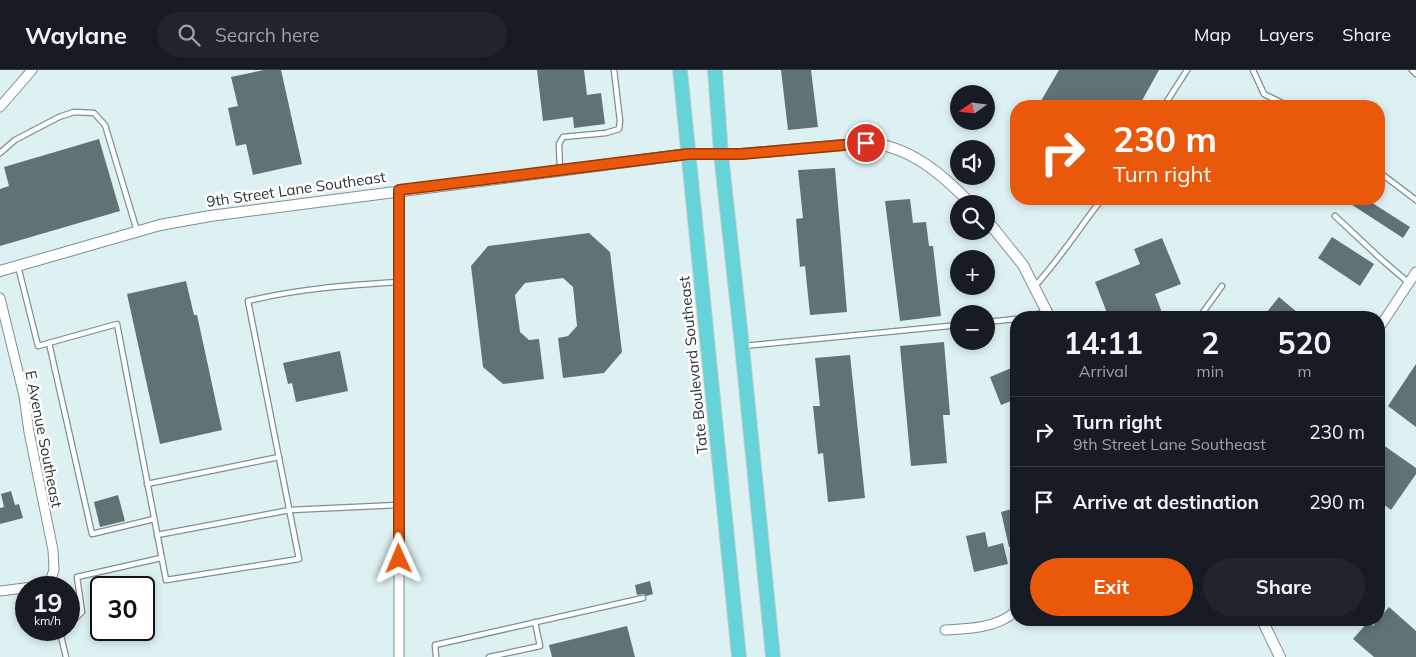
<!DOCTYPE html>
<meta charset="utf-8">
<style>
body{margin:0;font-family:Mulish,sans-serif;background:#20242c;color:#f1f3f6;height:100vh;display:flex;flex-direction:column;font-size:19px;white-space:nowrap}
*{box-sizing:border-box;margin:0}
p{font-size:16px;color:#9ea1a6}
.icon{flex:none;width:28px;height:28px;fill:none;stroke:currentColor;stroke-width:2;stroke-linecap:round;stroke-linejoin:round}
.map{position:relative;flex:1;overflow:hidden}
.details{position:absolute;left:1010px;top:241px;width:375px;height:315px;display:flex;flex-direction:column;background:#171b24;border-radius:20px;box-shadow:0 2px 8px #0003}
.details>*{flex:none}
.top-card{position:absolute;left:1010px;top:30px;width:375px;height:105px;border-radius:20px;box-shadow:0 2px 8px #0003;background:#ea580c;color:#fff;overflow:hidden}
.needle{width:32px;rotate:256deg}
.buttons{position:absolute;left:950px;top:15px;display:grid;gap:10px}
.buttons a{display:grid;place-items:center;width:45px;height:45px;border-radius:50%;background:#171b24;box-shadow:0 2px 8px #0003;font-size:25px}
.speed{position:absolute;left:15px;top:506px;display:flex;gap:10px;font-size:25px;font-weight:700;text-align:center}
.speed>*{display:grid;place-content:center;width:65px;height:65px;border-radius:50%;background:#171b24;box-shadow:0 2px 8px #0003;line-height:1}
.speed small{font-size:12px;font-weight:400}
.speed .limit{border:2px solid #111;border-radius:8px;background:#fff;color:#111}
.pin{position:absolute;display:grid;place-items:center;width:42px;height:42px;color:#fff;margin:-21px;border:2px solid #fff;border-radius:50%;box-shadow:0 1px 5px #0007}
.me{position:absolute;width:55px;margin:-28px;rotate:359deg;stroke-linejoin:round;filter:drop-shadow(0 0 4px #0008)}
.turn{display:flex;align-items:center;gap:18px;height:105px;padding:0 20px;font-size:22px}
.turn .icon{width:65px;height:65px;stroke-width:2.5}
.turn b{display:block;font-size:35px;line-height:42px}
.eta{display:flex;justify-content:space-evenly;align-items:center;height:85px;text-align:center}
.eta b{font-size:30px;font-weight:700;line-height:35px}
.action{display:flex;gap:10px;margin-top:auto;padding:10px 20px}
.action a{flex:1;height:58px;border-radius:30px;background:#ea580c;color:#fff;font-size:20px;font-weight:700;line-height:58px;text-align:center}
.action a+a{background:#20242c;color:#f1f3f6}
ul{padding:0;list-style:none}
li{display:flex;align-items:center;gap:15px;height:70px;padding:0 20px;border-top:1px solid #363941}
li div{flex:1}
li b{display:block;font-size:19px}
li em{font-style:normal}
header{display:flex;align-items:center;gap:30px;box-sizing:border-box;height:70px;padding:0 25px;background:#171b24;border-bottom:1px solid #363941}
header strong{font-size:24px}
nav{display:flex;gap:28px;margin-inline-start:auto;font-size:18px}
.search{width:350px;height:45px;background:#20242c;display:flex;align-items:center;gap:12px;box-sizing:border-box;padding:0 18px;border-radius:28px;color:#9ea1a6;font-size:19px}
.map>svg:first-child{display:block}
</style>
<header>
<strong>Waylane</strong>
<div class="search"><svg class="icon" aria-label="search" viewBox="0 0 24 24"><circle cx="10" cy="10" r="6"/><path d="M15 15l6 6"/></svg>Search here</div>
<nav><a>Map</a><a>Layers</a><a>Share</a></nav>
</header>
<div class="map">
<svg width="1416" height="587" viewBox="0 0 1416 587">
<rect width="100%" height="100%" fill="#ddf1f3"/>
<g fill="#607274">
<path d="M264,0H281L302,94L253,105L246,74L236,76L228,38L238,36L231,7Z"/>
<path d="M537,0H584L587,25L601,23L605,54L574,58L573,47L543,51Z"/>
<path d="M781,0H811L818,57L788,60Z"/>
<path d="M1059,0H1159L1139,36H1038Z"/>
<path d="M99,69L120,141L0,176V119L9,116L4,97Z"/>
<path d="M835,98L847,242L810,245L805,196L800,197L796,149L803,148L798,100Z"/>
<path d="M910,129L913,153L926,152L929,176H933L941,246L900,251L885,131Z"/>
<path d="M1343,129H1366L1410,157L1403,168Z"/>
<path d="M589,163L610,182L622,282L604,303L563,308L558,268L568,266L577,256L573,217L563,208L525,213L515,225L520,262L529,270L539,269L544,309L503,314L483,297L471,196L488,176Z"/>
<path d="M1332,167L1374,194L1360,216L1318,188Z"/>
<path d="M1162,168L1181,214L1155,224L1164,248H1109L1095,212L1140,194L1134,179Z"/>
<path d="M186,211L194,245H197L222,360L160,374L127,224Z"/>
<path d="M1279,227L1304,248H1262Z"/>
<path d="M944,272L950,345H943L947,393L911,396L900,276Z"/>
<path d="M340,281L348,321L296,332L292,313L288,314L283,293Z"/>
<path d="M850,285L865,428L828,432L823,383L818,384L813,336H820L815,288Z"/>
<path d="M1416,294V357L1388,336Z"/>
<path d="M1016,296V329L1001,335L990,307Z"/>
<path d="M1379,372L1416,398V404L1391,440L1379,431Z"/>
<path d="M11,421L15,435L19,434L23,448L0,454V438L4,437L1,424Z"/>
<path d="M118,425L125,451L100,457L94,432Z"/>
<path d="M1015,438L1016,445V475L1009,477L1001,442Z"/>
<path d="M985,462L988,477L1003,473L1008,494L974,502L966,466Z"/>
<path d="M650,511L653,524L646,526L644,524L637,525L635,515Z"/>
<path d="M1389,537L1416,561V587H1374L1353,569L1368,552L1373,556Z"/>
<path d="M627,556L635,587H552L549,575Z"/>
</g>
<g fill="none" stroke-linecap="round" stroke-linejoin="round">
<defs>
<g id="service">
<path d="M1253,0L1264,24L1288,36"/>
<path d="M1412,0L1416,4"/>
<path d="M1164,36L1187,0"/>
<path d="M0,83L15,70L59,47L74,42L94,43L105,55L137,161"/>
<path d="M560,100L559,74L563,67L606,63L619,59L620,51L614,0"/>
<path d="M1379,102L1416,130"/>
<path d="M1335,146L1381,189L1409,213"/>
<path d="M18,196L38,276L117,254L166,510L299,489L248,231C297,219 348,215 398,212"/>
<path d="M1035,216C1060,189 1079,158 1102,129"/>
<path d="M1025,248L1047,241"/>
<path d="M1198,248L1204,241L1222,216"/>
<path d="M986,252L1016,249"/>
<path d="M49,273L92,464L154,449"/>
<path d="M744,276L959,255"/>
<path d="M147,414L279,387"/>
<path d="M157,465L290,440L398,435"/>
<path d="M69,554L82,542L77,507L161,488"/>
<path d="M63,560L60,562L66,587"/>
<path d="M436,587L435,575L643,528"/>
<path d="M489,587L540,576L535,552"/>
</g>
<g id="minor">
<path d="M0,37L32,0"/>
<path d="M0,228L24,326L29,362L53,480L54,500L49,515L0,521"/>
<path d="M1379,258L1416,202"/>
<path d="M945,560C969,559 997,558 1016,541"/>
<path d="M399,587V120"/>
</g>
<g id="tertiary">
<path d="M986,149L1023,195L1050,248"/>
<path d="M0,201L160,155L210,146L688,84H741L866,73C909,75 942,104 971,134"/>
<path d="M1262,550L1280,587"/>
</g>
<g id="primary">
<path d="M680,0L739,587"/>
<path d="M715,0L721,84L742,276L773,587"/>
</g>
</defs>
<use href="#service" stroke="#7d9091" stroke-width="7"/>
<use href="#minor" stroke="#7d9091" stroke-width="11"/>
<use href="#tertiary" stroke="#7d9091" stroke-width="12"/>
<use href="#primary" stroke="#cccece" stroke-width="16"/>
<use href="#service" stroke="#fff" stroke-width="4.5"/>
<use href="#minor" stroke="#fff" stroke-width="9"/>
<use href="#tertiary" stroke="#fff" stroke-width="10"/>
<use href="#primary" stroke="#66d3d9" stroke-width="14"/>
</g>
<g fill="none" stroke-linecap="round" stroke-linejoin="round">
<defs>
<path id="route" d="M399,489V120L688,84H741L866,73"/>
</defs>
<use href="#route" stroke="#983908" stroke-width="12"/>
<use href="#route" stroke="#ea580c" stroke-width="9"/>
</g>
<g text-anchor="middle" dominant-baseline="central" stroke-width="5" stroke-linejoin="round" paint-order="stroke">
<g font-size="15" fill="#2b3334" stroke="#fff">
<text transform="translate(296 119) rotate(-8)">9th Street Lane Southeast</text>
<text transform="translate(693 295) rotate(-96)">Tate Boulevard Southeast</text>
<text transform="translate(44 369) rotate(79)">E Avenue Southeast</text>
</g>
</g>
</svg>
<div class="buttons">
<a><svg class="needle" viewBox="-14 -14 28 28"><path d="M0-13l5 13h-10z" fill="#e53935"/><path d="M0 13l5-13h-10z" fill="#9ea1a6"/></svg></a>
<a><svg class="icon" aria-label="sound" viewBox="0 0 24 24"><path d="M4 9h4l5-4v14l-5-4H4zM17 9q2 3 0 6"/></svg></a>
<a><svg class="icon" aria-label="search" viewBox="0 0 24 24"><circle cx="10" cy="10" r="6"/><path d="M15 15l6 6"/></svg></a>
<a>+</a>
<a>−</a>
</div>
<div class="speed"><div>19<small>km/h</small></div><div class="limit">30</div></div>
<div class="pin" style="left:866px;top:73px;background:#d93025"><svg class="icon" aria-label="arrive" viewBox="0 0 24 24"><path d="M6 21V4h12l-3 4 3 4H6"/></svg></div>
<svg class="me" style="left:399px;top:489px" viewBox="-20 -20 40 40"><path d="M0-17L14 15 0 8-14 15z" fill="#ea580c" stroke="#fff" stroke-width="4"/></svg>
<div class="top-card">
<div class="turn"><svg class="icon" aria-label="right" viewBox="0 0 24 24"><path d="M7 20v-9h11M14 6l5 5-5 5"/></svg><div><b>230 m</b>Turn right</div></div>
</div>
<section class="details">
<div class="eta">
<div><b>14:11</b><p>Arrival</p></div>
<div><b>2</b><p>min</p></div>
<div><b>520</b><p>m</p></div>
</div>
<ul>
<li><svg class="icon" aria-label="right" viewBox="0 0 24 24"><path d="M7 20v-9h11M14 6l5 5-5 5"/></svg><div><b>Turn right</b><p>9th Street Lane Southeast</p></div><em>230 m</em></li>
<li><svg class="icon" aria-label="arrive" viewBox="0 0 24 24"><path d="M6 21V4h12l-3 4 3 4H6"/></svg><div><b>Arrive at destination</b></div><em>290 m</em></li>
</ul>
<div class="action"><a>Exit</a><a>Share</a></div>
</section>
</div>
